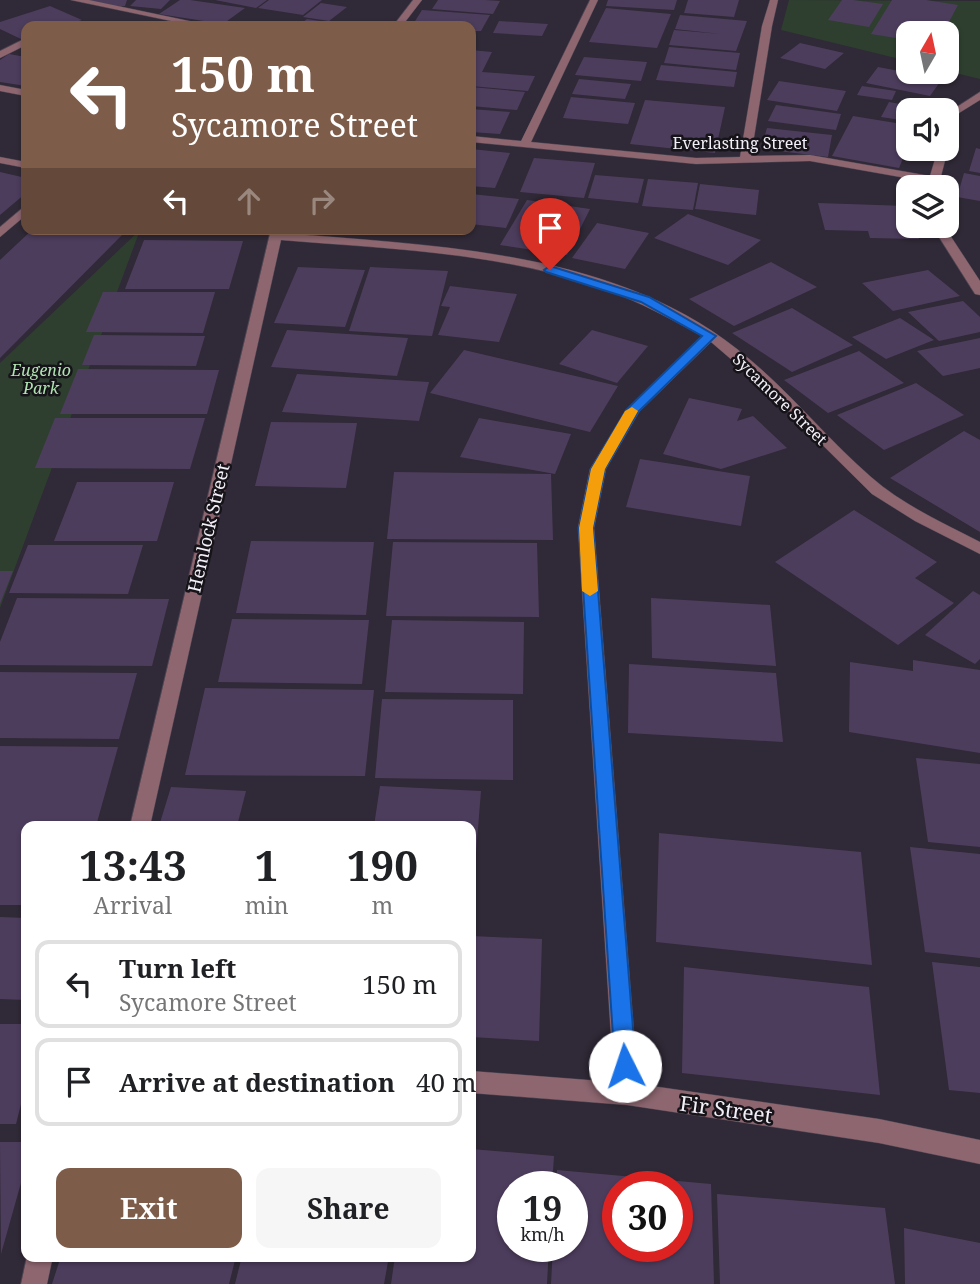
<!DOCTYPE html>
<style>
body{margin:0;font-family:"Noto Serif",serif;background:#f6f6f6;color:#202124;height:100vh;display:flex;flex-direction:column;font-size:26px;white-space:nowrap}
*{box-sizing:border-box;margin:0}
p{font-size:23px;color:#757577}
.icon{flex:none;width:38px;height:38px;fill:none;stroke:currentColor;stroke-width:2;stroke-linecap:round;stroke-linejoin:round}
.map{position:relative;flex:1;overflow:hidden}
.sheet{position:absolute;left:21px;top:821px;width:455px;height:441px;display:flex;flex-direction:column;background:#fff;border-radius:14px;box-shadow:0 2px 5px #0004}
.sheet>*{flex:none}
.guide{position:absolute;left:21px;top:21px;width:455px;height:214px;border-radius:14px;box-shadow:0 2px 5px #0004;background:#7d5c4a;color:#fff;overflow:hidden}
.needle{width:46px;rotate:9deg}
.controls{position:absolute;left:896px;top:21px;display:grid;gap:14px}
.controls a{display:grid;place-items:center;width:63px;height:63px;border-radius:14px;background:#fff;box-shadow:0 2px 5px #0004;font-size:35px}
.speed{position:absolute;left:497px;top:1171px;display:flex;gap:14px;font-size:35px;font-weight:700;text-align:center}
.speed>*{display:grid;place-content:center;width:91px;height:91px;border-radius:50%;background:#fff;box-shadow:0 2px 5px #0004;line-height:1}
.speed small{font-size:18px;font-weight:400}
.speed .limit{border:10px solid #d22;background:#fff;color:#111}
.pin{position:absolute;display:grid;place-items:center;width:60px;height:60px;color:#fff;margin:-72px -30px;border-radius:50% 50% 50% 0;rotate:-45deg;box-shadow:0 0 7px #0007}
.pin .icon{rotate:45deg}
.me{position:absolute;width:77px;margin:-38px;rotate:356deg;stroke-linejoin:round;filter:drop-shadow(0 0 5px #0008)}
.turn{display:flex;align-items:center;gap:24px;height:147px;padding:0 35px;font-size:32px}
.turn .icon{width:91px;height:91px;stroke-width:2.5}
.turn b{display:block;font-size:49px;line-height:60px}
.lanes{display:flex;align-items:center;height:66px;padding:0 35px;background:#0003;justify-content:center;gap:35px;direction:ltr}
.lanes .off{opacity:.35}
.eta{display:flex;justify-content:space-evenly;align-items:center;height:119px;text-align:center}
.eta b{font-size:42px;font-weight:700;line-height:49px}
.button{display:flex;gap:14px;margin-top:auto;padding:14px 35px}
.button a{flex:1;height:80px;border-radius:14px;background:#7d5c4a;color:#fff;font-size:28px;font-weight:700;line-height:80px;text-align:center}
.button a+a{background:#f6f6f6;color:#202124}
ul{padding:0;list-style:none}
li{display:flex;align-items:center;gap:21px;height:88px;margin:0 14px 10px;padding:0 21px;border:4px solid #e0e0e0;border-radius:14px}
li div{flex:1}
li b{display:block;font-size:26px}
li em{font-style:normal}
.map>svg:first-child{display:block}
</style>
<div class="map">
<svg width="980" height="1284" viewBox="0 0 980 1284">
<rect width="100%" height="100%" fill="#302937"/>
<g fill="#2e3f2f">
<path d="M789,0L980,1V79L947,71V33H908V61L781,30Z"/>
<path d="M140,230L0,608V363Z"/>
</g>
<g fill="#4d3d5d" fill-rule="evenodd">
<path d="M88,0H127L125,6H107Z"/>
<path d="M136,0H170L161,9L130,6Z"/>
<path d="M180,0H190L245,8L223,24L159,14Z"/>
<path d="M215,0H267L256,8Z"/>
<path d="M269,0H322L303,15L258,8Z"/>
<path d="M438,0H485L500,1L493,14L432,9Z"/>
<path d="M608,0H677L674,10L606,6Z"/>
<path d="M688,0H739L734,17L684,13Z"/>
<path d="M842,0H853L883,4L869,27L828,20Z"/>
<path d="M892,0H926L958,5L943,33H908V40L871,34Z"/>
<path d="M321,3L347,7L329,21L303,17Z"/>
<path d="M50,6L82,20L64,26H26V38L23,40L0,29V22Z"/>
<path d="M606,8L671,14L657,48L589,42Z"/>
<path d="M422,10L490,15L481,31H471V26H412Z"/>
<path d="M680,15L747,21L736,51L669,45L674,30L721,34L675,29Z"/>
<path d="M307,19L345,25V26H298Z"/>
<path d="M499,21L548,24L542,36L493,33Z"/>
<path d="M800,43L844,53L825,69L780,58Z"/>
<path d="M669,47L740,53L736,70L664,63Z"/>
<path d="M471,50L492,52L482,72L535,76L528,91L471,86Z"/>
<path d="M9,54L26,57V86L0,82V60Z"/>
<path d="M584,57L647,62L641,81L575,75Z"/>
<path d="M661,65L737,72L734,87L656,80Z"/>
<path d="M878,67L942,79L930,96L866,83Z"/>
<path d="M579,79L631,84L625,99L572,94Z"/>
<path d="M779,81L846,91L837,111L767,100Z"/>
<path d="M862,86L896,91L892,100L857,95Z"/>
<path d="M471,87L525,92L517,110L471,106Z"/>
<path d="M571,97L635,103L628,124L563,118Z"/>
<path d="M645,100L725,107L715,153L630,144Z"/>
<path d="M889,102L928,109V110H908V121L881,117Z"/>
<path d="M776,105L841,114L836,130L768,121Z"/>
<path d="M471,109L510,112L500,134L471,132Z"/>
<path d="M853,116L908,125V146L899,168L832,156Z"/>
<path d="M767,128L832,135L828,157L761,149Z"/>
<path d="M976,148L980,149V173L969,171Z"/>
<path d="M471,149L510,153L495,188L471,186Z"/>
<path d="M534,158L595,163L584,198L520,192Z"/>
<path d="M0,172L26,178V193L0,215Z"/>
<path d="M964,173L980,176V201L957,197Z"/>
<path d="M595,175L644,179L638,203L588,198Z"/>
<path d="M648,179L698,183L693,210L642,206Z"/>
<path d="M700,184L759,190L756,215L695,209Z"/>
<path d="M471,194L519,199L506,228L471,224Z"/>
<path d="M527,200L590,209L567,255L500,245Z"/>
<path d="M818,203L907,206L908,226H914L919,239L870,238L868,231L825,230Z"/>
<path d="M688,214L761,240L728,265L654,238Z"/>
<path d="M597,223L649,233L625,269L572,258Z"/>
<path d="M33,229H128L0,358V260Z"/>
<path d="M169,229H234L232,234H168Z"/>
<path d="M144,240L243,241L229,289H125Z"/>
<path d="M771,262L817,287L734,326L689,299Z"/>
<path d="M298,267L365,270L345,327L274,323Z"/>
<path d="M370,267L448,271L432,336L349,331Z"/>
<path d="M928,270L960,296L893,311L862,283Z"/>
<path d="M450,286L517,294L499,342L438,335L450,307L441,306Z"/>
<path d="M103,292H215L203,333L86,332Z"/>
<path d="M963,301L980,317V332L939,341L908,312Z"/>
<path d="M792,308L853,345L792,372L732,333Z"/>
<path d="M900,318L934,340L886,359L852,337Z"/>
<path d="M287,330L408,338L397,376L271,367Z"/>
<path d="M592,330L648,346L617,383L559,364Z"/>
<path d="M94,335L205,336L196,366L82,365Z"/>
<path d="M980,338V368L943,376L917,351Z"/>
<path d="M464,350L618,386L590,432L430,393Z"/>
<path d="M859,351L904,383L828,413L784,380Z"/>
<path d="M78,369L219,370L207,414H60Z"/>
<path d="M297,374L429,382L419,421L282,412Z"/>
<path d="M916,383L964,415L884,450L837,415Z"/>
<path d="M689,398L742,409L737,421L753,416L787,448L721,469L663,454Z"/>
<path d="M55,418H205L190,469L35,468Z"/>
<path d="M479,418L571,434L555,474L460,457Z"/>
<path d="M271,422L357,423L346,488L255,486Z"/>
<path d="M964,431L980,440V532L890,478Z"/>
<path d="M640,459L750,476L741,526L626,507Z"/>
<path d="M394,472L551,474L553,540L387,539Z"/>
<path d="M77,482H174L157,541H54Z"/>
<path d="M854,510L937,562L915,578L954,603L898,645L775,562Z"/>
<path d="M251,541L374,542L366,615L236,613Z"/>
<path d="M393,542L537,543L539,617L386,616Z"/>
<path d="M28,545H143L128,594L9,593Z"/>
<path d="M0,571H13L0,604Z"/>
<path d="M973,591L980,595V659L975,664L925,635Z"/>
<path d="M17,598L169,599L152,666L0,665V642Z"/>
<path d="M651,598L770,605L776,666L652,658Z"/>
<path d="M232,619L369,620L362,684L218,682Z"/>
<path d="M392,620L524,622L523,694L385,692Z"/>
<path d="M913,660L980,670V753L849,732L850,662L913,671Z"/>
<path d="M629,664L776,673L783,742L628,733Z"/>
<path d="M0,672L137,673L119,739L0,738Z"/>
<path d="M205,688L374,690L365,776L185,775Z"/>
<path d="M382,699L513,700V780L375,778Z"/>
<path d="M0,746L118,747L96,826H26V905H0Z"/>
<path d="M916,758L980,764V847L928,842Z"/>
<path d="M380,786L481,791L473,890L471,826H374Z"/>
<path d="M171,787L246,791L237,826H159Z"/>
<path d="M659,833L861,852L872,965L656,942Z"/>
<path d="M910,847L980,854V958L925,952Z"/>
<path d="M0,917L26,918V1000L0,999Z"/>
<path d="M471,936L542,939L539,1041L471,1037Z"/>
<path d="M932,962L980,967V1093L949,1090Z"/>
<path d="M684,967L869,987L880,1095L682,1073Z"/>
<path d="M0,1024H26V1084L16,1124H0Z"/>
<path d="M0,1142H26V1165L1,1254Z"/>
<path d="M471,1149L554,1156L552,1186H513V1246H549L547,1284H391L395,1256H471Z"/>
<path d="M557,1170L711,1184L714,1284H551L553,1246H572V1186H556ZM618,1186H677V1246H618Z"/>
<path d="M717,1194L885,1208L895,1284H720Z"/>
<path d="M904,1228L980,1243V1284H905Z"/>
<path d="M61,1256H236L229,1284H52Z"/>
<path d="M242,1256H389L384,1284H235Z"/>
</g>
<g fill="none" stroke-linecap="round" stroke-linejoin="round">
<defs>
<g id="street">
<path d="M71,0H89L213,26H195Z"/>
<path d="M413,0H422L402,26H393Z"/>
<path d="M590,0H598L531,142L696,158L740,157L762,26L770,0H778L772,26L751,156L810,155L930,176L938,149L947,147L948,149L940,180L934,183L810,161L696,164L471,142V136L521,141Z"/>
<path d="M26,38V45L0,58V51Z"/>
<path d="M0,85L26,90V96L0,91Z"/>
<path d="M980,92V100L959,113L952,137L947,140L949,112Z"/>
<path d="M0,157L26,162V168L0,163Z"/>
<path d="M26,205V215L0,237V227Z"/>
<path d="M932,226H944L980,281V295L975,294Z"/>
<path d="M271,229H283L282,233C435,246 611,250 737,349C786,387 825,437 871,477C903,505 943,523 980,542V554L915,521L872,494L767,390L711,342L639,412L606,469L594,528L638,1084L879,1119L980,1140V1164L879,1143L627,1105L471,1093V1071L614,1082L578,528L590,469L626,410L702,336C671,319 640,302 606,290C503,252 389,249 281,240L150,826H130Z"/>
<path d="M27,1256H53L47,1284H21Z"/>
</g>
</defs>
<use href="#street" stroke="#4b4552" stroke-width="1"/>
<use href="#street" fill="#8d6670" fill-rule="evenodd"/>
</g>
<path fill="#1a73e8" stroke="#114b97" stroke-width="2" d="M550,266L649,297L716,336L638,412L605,469L593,528L636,1066L633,1073L625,1076L618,1073L615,1066L579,528L591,469L626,410L702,336L641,302L546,272L544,270Z"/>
<path fill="#f59e0b" d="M632,407L638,411L605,469L593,528L598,591L590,596L582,591L579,528L591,469L625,411Z"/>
<g text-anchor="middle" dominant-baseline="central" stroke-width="5" stroke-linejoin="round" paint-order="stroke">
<g font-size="16" fill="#f3eff8" stroke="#161319">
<text x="740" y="143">Everlasting Street</text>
<text transform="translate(780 399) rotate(44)">Sycamore Street</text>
</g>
<g font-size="16" font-style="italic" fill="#b0e4b2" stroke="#161319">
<text x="41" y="370">Eugenio<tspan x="41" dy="18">Park</tspan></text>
</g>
<g font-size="18" fill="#f3eff8" stroke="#161319">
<text transform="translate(208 528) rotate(-77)">Hemlock Street</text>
</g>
<g font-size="21" fill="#f3eff8" stroke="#161319">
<text transform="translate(726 1109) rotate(8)">Fir Street</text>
</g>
</g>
</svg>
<div class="controls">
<a><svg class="needle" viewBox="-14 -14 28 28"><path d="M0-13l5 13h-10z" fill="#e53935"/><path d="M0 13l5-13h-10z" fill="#757577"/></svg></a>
<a><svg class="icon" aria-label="sound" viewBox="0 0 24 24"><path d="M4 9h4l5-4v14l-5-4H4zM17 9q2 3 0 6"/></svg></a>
<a><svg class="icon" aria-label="layers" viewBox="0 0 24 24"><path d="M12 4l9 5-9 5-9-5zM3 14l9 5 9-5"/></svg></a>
</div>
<div class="speed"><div>19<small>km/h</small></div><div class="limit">30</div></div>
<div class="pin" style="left:550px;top:270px;background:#d93025"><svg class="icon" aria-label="arrive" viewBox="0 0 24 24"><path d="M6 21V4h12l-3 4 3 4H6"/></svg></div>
<svg class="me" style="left:625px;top:1066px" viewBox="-20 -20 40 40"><circle r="19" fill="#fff"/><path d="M0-13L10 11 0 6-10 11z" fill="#1a73e8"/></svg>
<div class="guide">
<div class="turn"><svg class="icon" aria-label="left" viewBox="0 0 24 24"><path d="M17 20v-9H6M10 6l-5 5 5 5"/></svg><div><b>150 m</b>Sycamore Street</div></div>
<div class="lanes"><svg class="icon" aria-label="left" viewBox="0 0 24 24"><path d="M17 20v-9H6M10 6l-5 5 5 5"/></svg><svg class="icon off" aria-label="ahead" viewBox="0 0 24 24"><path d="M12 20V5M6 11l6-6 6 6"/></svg><svg class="icon off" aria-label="right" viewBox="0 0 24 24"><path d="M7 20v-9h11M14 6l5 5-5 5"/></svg></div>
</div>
<section class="sheet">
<div class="eta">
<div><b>13:43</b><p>Arrival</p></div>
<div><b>1</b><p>min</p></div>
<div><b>190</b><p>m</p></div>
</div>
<ul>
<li><svg class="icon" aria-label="left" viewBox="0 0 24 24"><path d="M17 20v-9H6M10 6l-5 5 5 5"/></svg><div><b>Turn left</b><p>Sycamore Street</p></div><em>150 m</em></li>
<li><svg class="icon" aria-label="arrive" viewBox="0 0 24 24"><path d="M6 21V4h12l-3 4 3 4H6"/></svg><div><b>Arrive at destination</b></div><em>40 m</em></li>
</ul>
<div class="button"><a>Exit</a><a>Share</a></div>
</section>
</div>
